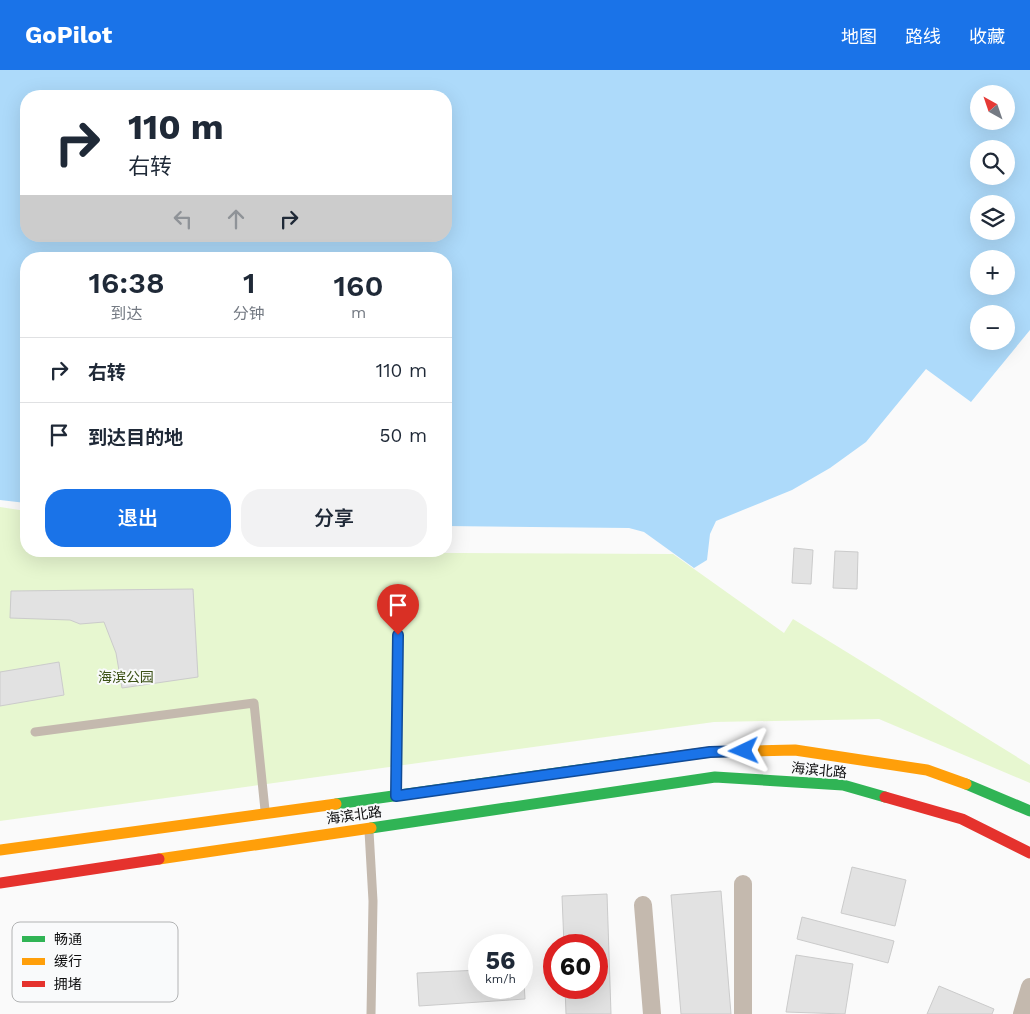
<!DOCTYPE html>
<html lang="zh">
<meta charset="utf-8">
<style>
body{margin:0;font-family:"Work Sans","Noto Sans SC",sans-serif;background:#f2f2f3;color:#1f2937;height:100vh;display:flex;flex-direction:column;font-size:19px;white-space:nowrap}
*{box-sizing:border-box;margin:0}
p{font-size:16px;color:#747a83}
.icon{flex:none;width:28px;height:28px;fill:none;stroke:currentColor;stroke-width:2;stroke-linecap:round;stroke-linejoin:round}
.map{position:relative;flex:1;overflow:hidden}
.panel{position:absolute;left:20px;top:182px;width:432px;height:305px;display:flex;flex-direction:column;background:#fff;border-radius:20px;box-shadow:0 5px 20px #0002}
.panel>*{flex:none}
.banner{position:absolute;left:20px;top:20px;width:432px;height:152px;border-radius:20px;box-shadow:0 5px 20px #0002;background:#fff;color:#1f2937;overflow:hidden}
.needle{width:32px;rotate:320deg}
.fabs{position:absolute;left:970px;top:15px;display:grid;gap:10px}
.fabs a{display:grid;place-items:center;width:45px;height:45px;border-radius:50%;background:#fff;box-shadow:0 5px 20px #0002;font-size:25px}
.speed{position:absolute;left:468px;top:864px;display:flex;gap:10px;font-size:25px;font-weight:700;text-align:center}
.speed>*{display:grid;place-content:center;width:65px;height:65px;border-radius:50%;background:#fff;box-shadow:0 5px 20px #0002;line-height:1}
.speed small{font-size:12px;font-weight:400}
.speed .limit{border:8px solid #d22;background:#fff;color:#111}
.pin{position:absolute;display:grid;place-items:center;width:42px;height:42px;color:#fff;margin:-51px -21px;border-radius:50% 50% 50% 0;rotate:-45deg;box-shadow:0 0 5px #0007}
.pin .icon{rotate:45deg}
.me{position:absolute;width:55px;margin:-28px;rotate:268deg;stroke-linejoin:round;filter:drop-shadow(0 0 4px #0008)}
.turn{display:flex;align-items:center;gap:18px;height:105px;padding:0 25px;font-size:22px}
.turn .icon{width:65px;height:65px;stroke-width:2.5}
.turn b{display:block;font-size:35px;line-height:42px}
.lanes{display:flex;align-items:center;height:48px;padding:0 25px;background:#0003;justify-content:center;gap:25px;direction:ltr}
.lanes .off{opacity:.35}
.eta{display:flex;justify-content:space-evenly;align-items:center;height:85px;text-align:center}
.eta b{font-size:30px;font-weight:600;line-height:35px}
.button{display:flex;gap:10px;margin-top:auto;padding:10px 25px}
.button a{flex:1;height:58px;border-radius:20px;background:#1a73e8;color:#fff;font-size:20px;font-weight:600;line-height:58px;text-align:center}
.button a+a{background:#f2f2f3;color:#1f2937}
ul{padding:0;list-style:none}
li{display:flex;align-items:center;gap:15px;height:65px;padding:0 25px;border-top:1px solid #e0e1e3}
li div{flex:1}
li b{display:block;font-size:19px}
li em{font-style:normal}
header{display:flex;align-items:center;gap:30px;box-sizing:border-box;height:70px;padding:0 25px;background:#1a73e8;color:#fff}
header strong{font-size:24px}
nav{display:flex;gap:28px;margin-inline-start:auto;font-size:18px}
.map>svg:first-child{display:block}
</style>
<header>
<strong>GoPilot</strong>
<nav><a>地图</a><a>路线</a><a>收藏</a></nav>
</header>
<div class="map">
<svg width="1030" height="944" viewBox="0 0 1030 944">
<rect width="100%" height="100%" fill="#fafafa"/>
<path fill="#e7f7d0" d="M0,437L26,441V481L673,484L784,563L793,549L1030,695V713L879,649L714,652L0,751Z"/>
<path fill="#addafa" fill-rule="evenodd" d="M0,0H1030V260L971,332L926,299L866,372L830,398L792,420L716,451L710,464L707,490L694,498L644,462L629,458L446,456V189H26V433L0,430ZM979,24H1006V51H979ZM446,26V166H26V26ZM979,79H1006V106H979ZM979,134H1006V161H979ZM979,189H1006V216H979ZM979,244H1006V271H979Z"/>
<g fill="#e2e2e2" stroke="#cbcbcb">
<path d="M794,478L813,480L811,514L792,513Z"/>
<path d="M835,481L858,482L857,519L833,518Z"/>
<path d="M193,519L198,607L122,618L116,583L104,552L80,554L70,550L10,548L11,521Z"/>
<path d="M59,592L64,625L0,636V602Z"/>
<path d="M852,797L906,810L895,856L841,843Z"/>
<path d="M721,821L731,944H681L671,825Z"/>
<path d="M607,824L611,944H566L565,918H596V875H564L562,826Z"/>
<path d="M802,847L894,871L888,893L797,869Z"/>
<path d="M796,885L853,894L845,944L786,942Z"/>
<path d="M521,897H523L525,929L419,936L417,903L479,900V918H521Z"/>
<path d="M939,916L994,939L992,944H927Z"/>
</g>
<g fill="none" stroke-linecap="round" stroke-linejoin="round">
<g stroke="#c4b9ae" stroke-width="9">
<path d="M35,662L254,633L265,740"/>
<path d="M396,723L397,565"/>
<path d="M369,761L373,831L371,944"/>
</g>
<g stroke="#c4b9ae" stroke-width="18">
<path d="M743,814V944"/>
<path d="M643,835L652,944"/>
<path d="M1022,944L1030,917"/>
</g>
<g stroke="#30b455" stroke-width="11">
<path d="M966,714L1030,741"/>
<path d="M336,734L657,689"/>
<path d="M371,758L715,707L843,715L885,727"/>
</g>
<g stroke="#ff9f0a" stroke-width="11">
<path d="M657,689L710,682L795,680L927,700L966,714"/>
<path d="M0,780L336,734"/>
<path d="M159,789L371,758"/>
</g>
<g stroke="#e5322d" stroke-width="11">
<path d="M885,727L962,749L1030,783"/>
<path d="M0,813L159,789"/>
</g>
</g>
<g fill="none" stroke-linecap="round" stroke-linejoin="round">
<defs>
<path id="route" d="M398,565L396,726L710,682L744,681"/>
</defs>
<use href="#route" stroke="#114b97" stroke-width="12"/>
<use href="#route" stroke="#1a73e8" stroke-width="9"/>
</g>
<g text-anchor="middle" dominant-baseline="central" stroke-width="4" stroke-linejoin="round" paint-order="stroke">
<g font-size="14" fill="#3d5217" stroke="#f9fafb">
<text x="126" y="607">海滨公园</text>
</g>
<g font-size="14" fill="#0c0c0d" stroke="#f9fafb">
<text transform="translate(819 700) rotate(5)">海滨北路</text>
<text transform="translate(354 745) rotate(-8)">海滨北路</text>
</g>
</g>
<rect x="12" y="852" width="166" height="80" rx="8" fill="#f9fafb" stroke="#b2b3b4" stroke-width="1"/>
<rect x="22" y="866" width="23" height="6" fill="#30b455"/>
<rect x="22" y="888" width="23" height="7" fill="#ff9f0a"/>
<rect x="22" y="911" width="23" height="6" fill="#e5322d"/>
<g font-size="14" fill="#0c0c0d">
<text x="54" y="874">畅通</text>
<text x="54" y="896">缓行</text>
<text x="54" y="919">拥堵</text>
</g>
</svg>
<div class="fabs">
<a><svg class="needle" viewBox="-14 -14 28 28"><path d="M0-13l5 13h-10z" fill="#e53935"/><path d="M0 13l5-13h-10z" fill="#747a83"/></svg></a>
<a><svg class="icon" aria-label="search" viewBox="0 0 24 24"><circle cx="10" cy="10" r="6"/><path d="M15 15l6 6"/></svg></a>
<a><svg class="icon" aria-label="layers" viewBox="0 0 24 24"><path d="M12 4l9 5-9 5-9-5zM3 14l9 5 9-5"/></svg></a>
<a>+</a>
<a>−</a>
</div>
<div class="speed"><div>56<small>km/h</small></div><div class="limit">60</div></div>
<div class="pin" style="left:398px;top:565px;background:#d93025"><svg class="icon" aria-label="arrive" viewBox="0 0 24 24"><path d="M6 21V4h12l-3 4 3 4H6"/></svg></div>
<svg class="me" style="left:744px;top:681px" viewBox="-20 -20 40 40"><path d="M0-17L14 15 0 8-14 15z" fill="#1a73e8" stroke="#fff" stroke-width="4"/></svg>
<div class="banner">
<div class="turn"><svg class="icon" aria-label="right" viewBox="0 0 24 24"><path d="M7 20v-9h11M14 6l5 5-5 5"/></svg><div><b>110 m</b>右转</div></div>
<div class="lanes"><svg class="icon off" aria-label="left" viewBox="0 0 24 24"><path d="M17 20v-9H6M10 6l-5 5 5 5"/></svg><svg class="icon off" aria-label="ahead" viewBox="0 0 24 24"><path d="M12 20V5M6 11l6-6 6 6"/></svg><svg class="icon" aria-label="right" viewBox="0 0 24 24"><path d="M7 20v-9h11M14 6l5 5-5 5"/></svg></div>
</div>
<section class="panel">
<div class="eta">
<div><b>16:38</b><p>到达</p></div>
<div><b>1</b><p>分钟</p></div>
<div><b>160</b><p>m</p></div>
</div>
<ul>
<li><svg class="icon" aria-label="right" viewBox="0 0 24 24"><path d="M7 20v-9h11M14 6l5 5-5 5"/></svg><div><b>右转</b></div><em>110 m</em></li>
<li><svg class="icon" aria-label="arrive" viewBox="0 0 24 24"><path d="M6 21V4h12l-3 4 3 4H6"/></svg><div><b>到达目的地</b></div><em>50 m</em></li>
</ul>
<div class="button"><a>退出</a><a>分享</a></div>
</section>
</div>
